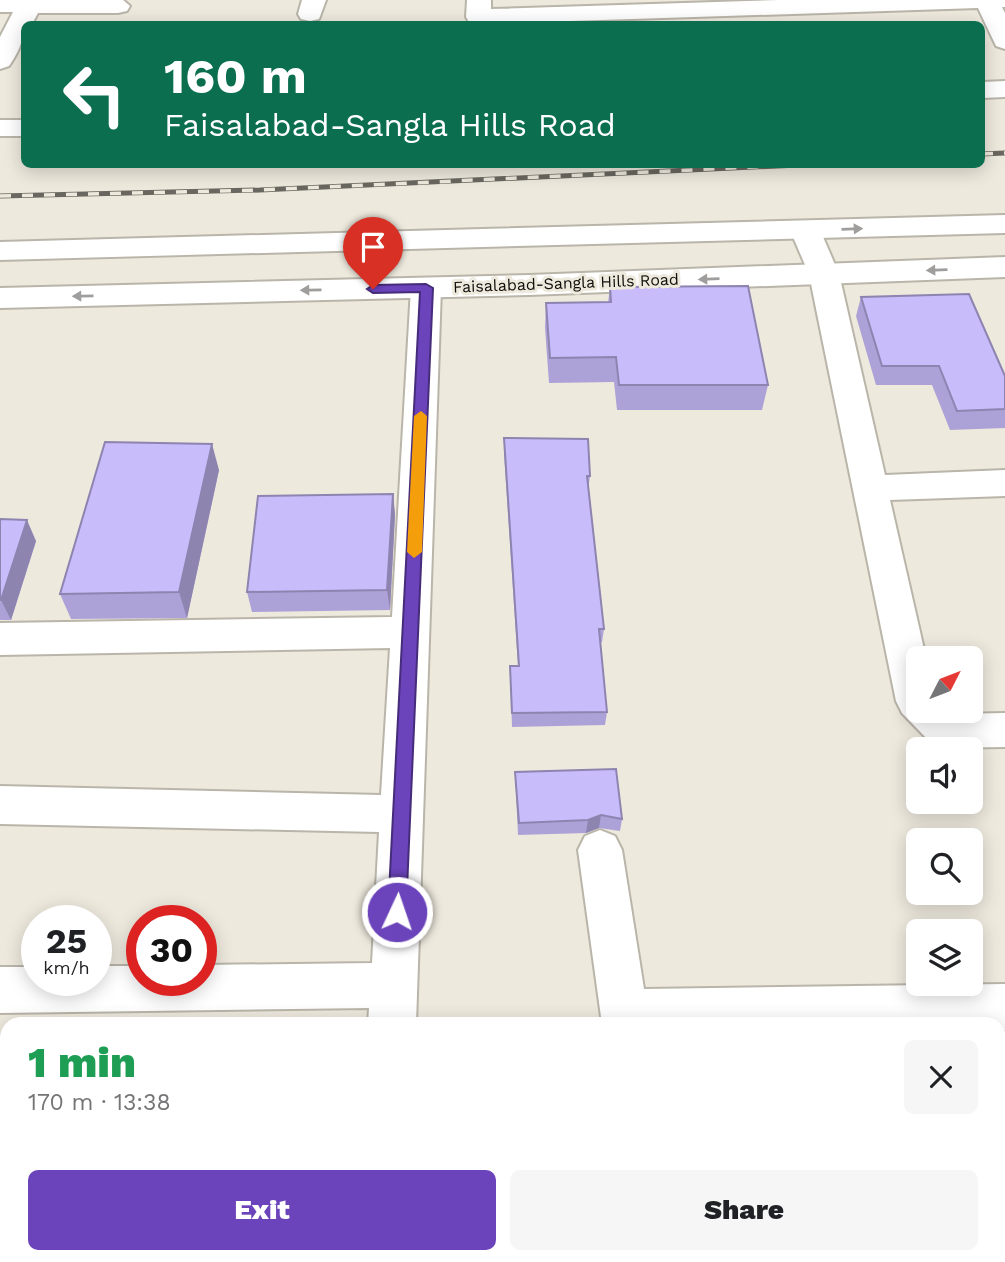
<!DOCTYPE html>
<meta charset="utf-8">
<style>
body{margin:0;font-family:"Work Sans",sans-serif;background:#f6f6f6;color:#202124;height:100vh;display:flex;flex-direction:column;font-size:26px;white-space:nowrap}
*{box-sizing:border-box;margin:0}
p{font-size:23px;color:#757577}
.icon{flex:none;width:38px;height:38px;fill:none;stroke:currentColor;stroke-width:2;stroke-linecap:round;stroke-linejoin:round}
.map{position:relative;flex:1;overflow:hidden}
.drawer{position:absolute;left:0px;top:1017px;width:1006px;height:247px;display:flex;flex-direction:column;background:#fff;border-radius:21px 21px 0 0;box-shadow:0 4px 18px #0003}
.drawer>*{flex:none}
.top-card{position:absolute;left:21px;top:21px;width:964px;height:147px;border-radius:10px;box-shadow:0 4px 18px #0003;background:#0b6e4f;color:#fff;overflow:hidden}
.needle{width:46px;rotate:48deg}
.tools{position:absolute;left:906px;top:646px;display:grid;gap:14px}
.tools a{display:grid;place-items:center;width:77px;height:77px;border-radius:10px;background:#fff;box-shadow:0 4px 18px #0003;font-size:35px}
.speed{position:absolute;left:21px;top:905px;display:flex;gap:14px;font-size:35px;font-weight:700;text-align:center}
.speed>*{display:grid;place-content:center;width:91px;height:91px;border-radius:50%;background:#fff;box-shadow:0 4px 18px #0003;line-height:1}
.speed small{font-size:18px;font-weight:400}
.speed .limit{border:10px solid #d22;background:#fff;color:#111}
.pin{position:absolute;display:grid;place-items:center;width:60px;height:60px;color:#fff;margin:-72px -30px;border-radius:50% 50% 50% 0;rotate:-45deg;box-shadow:0 0 7px #0007}
.pin .icon{rotate:45deg}
.me{position:absolute;width:77px;margin:-38px;rotate:3deg;stroke-linejoin:round;filter:drop-shadow(0 0 5px #0008)}
.turn{display:flex;align-items:center;gap:24px;height:147px;padding:0 28px;font-size:32px}
.turn .icon{width:91px;height:91px;stroke-width:2.5}
.turn b{display:block;font-size:49px;line-height:60px}
.round{display:grid;place-items:center;flex:none;width:74px;height:74px;border-radius:10px;background:#f6f6f6}
.headline{display:flex;align-items:center;justify-content:space-between;height:119px;padding:0 28px}
h1{font-size:42px;font-weight:800;line-height:52px;color:#1e9e55}
.button{display:flex;gap:14px;margin-top:auto;padding:14px 28px}
.button a{flex:1;height:80px;border-radius:10px;background:#6b43bb;color:#fff;font-size:28px;font-weight:800;line-height:80px;text-align:center}
.button a+a{background:#f6f6f6;color:#202124}
.map>svg:first-child{display:block}
</style>
<div class="map">
<svg width="1005" height="1262" viewBox="0 0 1005 1262">
<rect width="100%" height="100%" fill="#eee9dd"/>
<g fill="none" stroke-linecap="round" stroke-linejoin="round">
<defs>
<g id="minor">
<path d="M0,0H123L130,6L127,11L118,13H38L32,24H24C24,41 18,53 9,66L0,69V37L13,12H0Z"/>
<path d="M302,0H326L319,19L310,21L301,19L298,14Z"/>
<path d="M467,0H491V9L778,0H1005V7H1002L1005,13V49L996,46L978,8L478,24L469,22L466,17Z"/>
<path d="M1005,81V97L982,98V82Z"/>
<rect x="0" y="120" width="24" height="16"/>
<path d="M805,221L815,224L820,230L839,274L885,475L1005,470V496L890,500L926,658H919V710H951L954,714L1005,713V747L945,748L931,743L902,713L896,701L809,274L790,230L795,224Z"/>
<path d="M426,278L437,281L441,288L416,1024H368L369,1008L0,1013V967H37V980H96V966H142V980H201V965L372,963L379,832L0,824V786L381,795L390,648L0,655V623L392,617L411,288L415,281Z"/>
<path d="M600,830L615,836L622,850L644,989L1005,984V1030H999V1024H602L578,850L585,836Z"/>
<rect x="999" y="1173" width="6" height="52"/>
<path d="M5,1176L7,1246L0,1249V1178Z"/>
<rect x="356" y="1256" width="52" height="6"/>
<path d="M616,1256H668L669,1262H617Z"/>
</g>
<g id="major">
<path d="M1005,215V233L0,260V242Z"/>
<path d="M1005,257V277L529,295L0,308V288L529,275Z"/>
</g>
</defs>
<use href="#minor" stroke="#bab5a9" stroke-width="4"/>
<use href="#major" stroke="#bab5a9" stroke-width="4"/>
<use href="#minor" fill="#fff" fill-rule="evenodd"/>
<use href="#major" fill="#fff" fill-rule="evenodd"/>
<defs>
<g id="rail">
<path d="M982,154L1005,153"/>
<path d="M0,196L260,190L819,164"/>
</g>
</defs>
<use href="#rail" stroke="#69675f" stroke-width="5"/>
<use href="#rail" stroke="#eee9dd" stroke-width="3.5" stroke-dasharray="11" stroke-linecap="butt"/>
</g>
<g fill="#ada2d8">
<path d="M610,287L768,385L762,410H617L614,382L549,383L545,328L546,303H608Z"/>
<path d="M861,297L1005,376V428L950,430L932,385H876L856,316Z"/>
<path d="M504,438L590,476L588,490L604,629L602,642L600,643L607,712L605,725L512,727L510,666H518L504,453Z"/>
<path d="M219,470L187,618L71,619L60,594Z"/>
<path d="M393,494L395,515L390,610L252,612L247,592Z"/>
<path d="M0,519L36,541L11,620H0Z"/>
<path d="M515,772L622,819L620,831L599,828L586,833L518,835Z"/>
</g>
<g fill="#8d84b0">
<path d="M212,444L219,470L187,618L179,592Z"/>
<path d="M393,494L395,515L390,610L387,590Z"/>
<path d="M27,520L36,541L11,620L1,600Z"/>
<path d="M601,815L599,828L586,833L588,820Z"/>
</g>
<g fill="#c9bcfb" stroke="#8d84b0" stroke-width="2">
<path d="M748,286L768,385H619L616,357L550,358L546,303L611,302L610,287Z"/>
<path d="M969,294L1005,376V409L957,411L939,366H882L861,297Z"/>
<path d="M504,438L588,439L590,476H587L604,629H599L607,712L512,713L510,666H519Z"/>
<path d="M105,442L212,444L179,592L60,594Z"/>
<path d="M393,494L387,590L247,592L258,496Z"/>
<path d="M0,519L27,520L1,600H0Z"/>
<path d="M616,769L622,819L601,815L588,820L519,823L515,772Z"/>
</g>
<defs><path id="oneway-solid" d="M-6-.8H1V-3.2L6.5 0L1 3.2V.8H-6Z" transform="scale(1.75)"/></defs>
<g fill="#9f9e9d">
<use href="#oneway-solid" transform="translate(852 229) rotate(-2)"/>
<use href="#oneway-solid" transform="translate(937 270) rotate(178)"/>
<use href="#oneway-solid" transform="translate(709 279) rotate(178)"/>
<use href="#oneway-solid" transform="translate(311 290) rotate(179)"/>
<use href="#oneway-solid" transform="translate(83 296) rotate(179)"/>
</g>
<path fill="#6b43bb" stroke="#462c7a" stroke-width="2" d="M426,284L433,288L406,912L404,918L397,920L391,918L388,912L420,292L373,293L367,289L373,285Z"/>
<path fill="#f59e0b" d="M421,411L427,416L422,552L414,558L407,552L414,416Z"/>
<g text-anchor="middle" dominant-baseline="central" stroke-width="6" stroke-linejoin="round" paint-order="stroke">
<g font-size="16" fill="#0e0d09" stroke="#eee9dd">
<text transform="translate(566 283) rotate(-2)">Faisalabad-Sangla Hills Road</text>
</g>
</g>
</svg>
<div class="tools">
<a><svg class="needle" viewBox="-14 -14 28 28"><path d="M0-13l5 13h-10z" fill="#e53935"/><path d="M0 13l5-13h-10z" fill="#757577"/></svg></a>
<a><svg class="icon" aria-label="sound" viewBox="0 0 24 24"><path d="M4 9h4l5-4v14l-5-4H4zM17 9q2 3 0 6"/></svg></a>
<a><svg class="icon" aria-label="search" viewBox="0 0 24 24"><circle cx="10" cy="10" r="6"/><path d="M15 15l6 6"/></svg></a>
<a><svg class="icon" aria-label="layers" viewBox="0 0 24 24"><path d="M12 4l9 5-9 5-9-5zM3 14l9 5 9-5"/></svg></a>
</div>
<div class="speed"><div>25<small>km/h</small></div><div class="limit">30</div></div>
<div class="pin" style="left:373px;top:289px;background:#d93025"><svg class="icon" aria-label="arrive" viewBox="0 0 24 24"><path d="M6 21V4h12l-3 4 3 4H6"/></svg></div>
<svg class="me" style="left:397px;top:912px" viewBox="-20 -20 40 40"><circle r="17" fill="#6b43bb" stroke="#fff" stroke-width="3"/><path d="M0-11L8 9 0 5-8 9z" fill="#fff"/></svg>
<div class="top-card">
<div class="turn"><svg class="icon" aria-label="left" viewBox="0 0 24 24"><path d="M17 20v-9H6M10 6l-5 5 5 5"/></svg><div><b>160 m</b>Faisalabad-Sangla Hills Road</div></div>
</div>
<section class="drawer">
<div class="headline"><div><h1>1 min</h1><p>170 m · 13:38</p></div><a class="round"><svg class="icon" aria-label="close" viewBox="0 0 24 24"><path d="M6 6l12 12M18 6L6 18"/></svg></a></div>
<div class="button"><a>Exit</a><a>Share</a></div>
</section>
</div>
